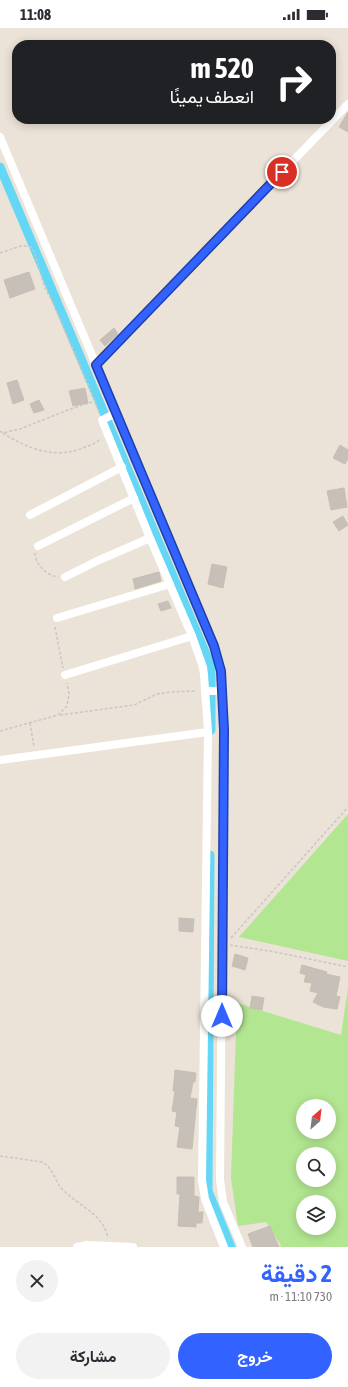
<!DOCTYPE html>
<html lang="ar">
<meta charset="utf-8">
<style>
body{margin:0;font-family:"Asap Condensed",Vazirmatn,sans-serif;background:#f2f2f3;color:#2b2b33;direction:rtl;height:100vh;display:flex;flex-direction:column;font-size:15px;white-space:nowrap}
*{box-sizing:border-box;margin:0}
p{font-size:13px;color:#7c7c81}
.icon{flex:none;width:22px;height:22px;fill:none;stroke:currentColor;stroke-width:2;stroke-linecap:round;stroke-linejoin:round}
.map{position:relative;height:1219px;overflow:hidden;direction:ltr}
.side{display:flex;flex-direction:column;background:#fff;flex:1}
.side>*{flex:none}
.hud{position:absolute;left:12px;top:12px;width:324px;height:84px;border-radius:16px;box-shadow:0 2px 10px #0003;direction:rtl;background:#202124;color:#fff;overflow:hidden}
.needle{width:26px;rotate:28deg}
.fabs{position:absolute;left:296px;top:1071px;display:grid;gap:8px}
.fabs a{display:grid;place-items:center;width:40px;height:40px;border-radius:50%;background:#fff;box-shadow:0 2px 10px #0003;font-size:20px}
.pin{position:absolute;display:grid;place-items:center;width:34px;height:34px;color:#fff;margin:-17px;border:2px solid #fff;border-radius:50%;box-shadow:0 1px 4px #0007}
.me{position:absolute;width:44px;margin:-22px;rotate:0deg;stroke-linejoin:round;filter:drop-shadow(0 0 3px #0008)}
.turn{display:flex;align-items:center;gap:14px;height:84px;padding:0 16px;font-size:18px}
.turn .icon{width:52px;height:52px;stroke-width:2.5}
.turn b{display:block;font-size:28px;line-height:34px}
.round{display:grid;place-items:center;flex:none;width:42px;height:42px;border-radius:21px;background:#f2f2f3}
.summary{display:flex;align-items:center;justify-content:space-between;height:68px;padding:0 16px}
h1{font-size:24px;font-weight:700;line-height:30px;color:#3262ff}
.cta{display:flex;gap:8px;margin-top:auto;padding:8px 16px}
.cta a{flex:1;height:46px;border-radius:24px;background:#3262ff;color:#fff;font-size:16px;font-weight:700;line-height:46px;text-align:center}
.cta a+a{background:#f2f2f3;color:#2b2b33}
.status{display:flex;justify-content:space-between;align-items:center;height:28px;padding:0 20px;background:#fff;direction:ltr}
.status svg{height:11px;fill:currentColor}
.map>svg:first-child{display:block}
</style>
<div class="status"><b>11:08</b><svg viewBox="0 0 49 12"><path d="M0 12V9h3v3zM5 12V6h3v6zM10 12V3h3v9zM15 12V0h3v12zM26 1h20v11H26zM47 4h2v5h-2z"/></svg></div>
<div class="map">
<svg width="348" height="1219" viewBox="0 0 348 1219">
<rect width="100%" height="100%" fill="#ece3d8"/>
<g fill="#b2e691" fill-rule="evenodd">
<path d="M348,786V933L239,909Z"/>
<path d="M348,960V1219H280L281,1217L266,1194L238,1198L231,1150L237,975L341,1007ZM303,1078H329V1104H303ZM303,1126H329V1152H303ZM303,1174H329V1200H303Z"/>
</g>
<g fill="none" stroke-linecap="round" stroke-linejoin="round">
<g stroke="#64d6f6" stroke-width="9">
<path d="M0,139L211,638V702"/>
<path d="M210,827L208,1163L231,1219"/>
</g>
</g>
<g fill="#c7c0b8" stroke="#c7bfb2">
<path d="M348,84V104L339,99Z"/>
<path d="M29,244L35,261L10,270L4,252Z"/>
<path d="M114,300L118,306L105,318L100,312Z"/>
<path d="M17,352L24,372L13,376L7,355Z"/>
<path d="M85,360L88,375L73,378L69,363Z"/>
<path d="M39,372L44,382L34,385L30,376Z"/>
<path d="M340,417L348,422V431L345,436L333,430Z"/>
<path d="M344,460L347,479L331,482L327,463Z"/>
<path d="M343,488L348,497L339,503L333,494Z"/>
<path d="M212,536L227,539L223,560L208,556Z"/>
<path d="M159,544L161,553L135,561L133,551Z"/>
<path d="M168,573L171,580L161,583L158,576Z"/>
<path d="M179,890L194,891L193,904L179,903Z"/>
<path d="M235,926L248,930L245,942L232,938Z"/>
<path d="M302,937L327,944L326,946L340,949L336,968L340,969L337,981L323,979L313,974L318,965L310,963L312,955L304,954L306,947L300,945Z"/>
<path d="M252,968L264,970L262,982L250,980Z"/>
<path d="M175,1042L196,1045L195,1054H193L190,1070L197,1071L192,1121L177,1119L180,1099L175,1098L177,1084L172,1083L175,1063H173Z"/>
<path d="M177,1149H194V1168L199,1169L198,1184H203L202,1195H196V1199L178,1198L180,1166H177Z"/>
<path d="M270,1198L279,1219H253L248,1206Z"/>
</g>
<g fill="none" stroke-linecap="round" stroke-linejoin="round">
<g stroke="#c7c7c7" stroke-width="1.5" stroke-dasharray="3 2" stroke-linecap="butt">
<path d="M0,225L21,218H28L32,220L35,226L44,258L54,277L95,373"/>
<path d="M0,403L3,405L20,401L68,382L95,373L99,384"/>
<path d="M3,405C27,421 58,432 85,419C91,417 97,415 101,410"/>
<path d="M35,525C35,536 47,548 58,549"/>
<path d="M55,599L63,640"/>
<path d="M60,687L134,677L157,666L171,664L196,663"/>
<path d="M30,695L34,719"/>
<path d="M0,703L58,687L67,678L69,665L67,655"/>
<path d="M231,910L348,779"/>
<path d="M230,917L270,923L348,939"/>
<path d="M0,1128L42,1134C53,1139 54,1152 62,1161C78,1178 103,1185 108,1210"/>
</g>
<g stroke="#fff" stroke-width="8">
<path d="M0,109L182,541L218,631L221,643L224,701L220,1152L223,1174L242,1219"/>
<path d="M96,337L348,76"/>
<path d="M116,385L102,392L150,510L192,608L203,639L204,647L208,704L202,1152L205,1171L224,1219"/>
<path d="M30,487L122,439"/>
<path d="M38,518L134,470"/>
<path d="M65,549L97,533L150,510"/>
<path d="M57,590L170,556"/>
<path d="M65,647L192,608"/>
<path d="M205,663H222"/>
<path d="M0,732L208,704"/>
<path d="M77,1219L87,1217L133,1219"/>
</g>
</g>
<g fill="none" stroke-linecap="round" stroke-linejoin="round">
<defs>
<path id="route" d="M222,988L224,702L221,643L214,618L96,337L282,144"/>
</defs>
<use href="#route" stroke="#2040a6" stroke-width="10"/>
<use href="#route" stroke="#3262ff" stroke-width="7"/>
</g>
</svg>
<div class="fabs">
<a><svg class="needle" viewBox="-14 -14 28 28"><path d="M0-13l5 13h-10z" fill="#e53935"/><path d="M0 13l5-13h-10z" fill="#7c7c81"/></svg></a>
<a><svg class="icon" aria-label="search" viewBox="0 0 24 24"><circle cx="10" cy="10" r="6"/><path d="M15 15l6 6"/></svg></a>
<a><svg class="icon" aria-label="layers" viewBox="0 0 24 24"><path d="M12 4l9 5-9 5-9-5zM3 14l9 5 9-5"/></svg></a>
</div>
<div class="pin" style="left:282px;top:144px;background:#d93025"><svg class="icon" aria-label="arrive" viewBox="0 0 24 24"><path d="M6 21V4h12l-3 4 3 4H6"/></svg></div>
<svg class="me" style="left:222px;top:988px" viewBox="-20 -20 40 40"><circle r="19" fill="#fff"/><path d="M0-13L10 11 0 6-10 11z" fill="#3262ff"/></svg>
<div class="hud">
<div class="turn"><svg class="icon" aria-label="right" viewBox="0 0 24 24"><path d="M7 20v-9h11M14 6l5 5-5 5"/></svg><div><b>520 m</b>انعطف يمينًا</div></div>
</div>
</div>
<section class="side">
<div class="summary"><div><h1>2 دقيقة</h1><p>730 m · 11:10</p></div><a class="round"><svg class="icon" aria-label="close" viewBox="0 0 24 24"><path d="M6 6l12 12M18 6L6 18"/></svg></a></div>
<div class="cta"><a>خروج</a><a>مشاركة</a></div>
</section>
